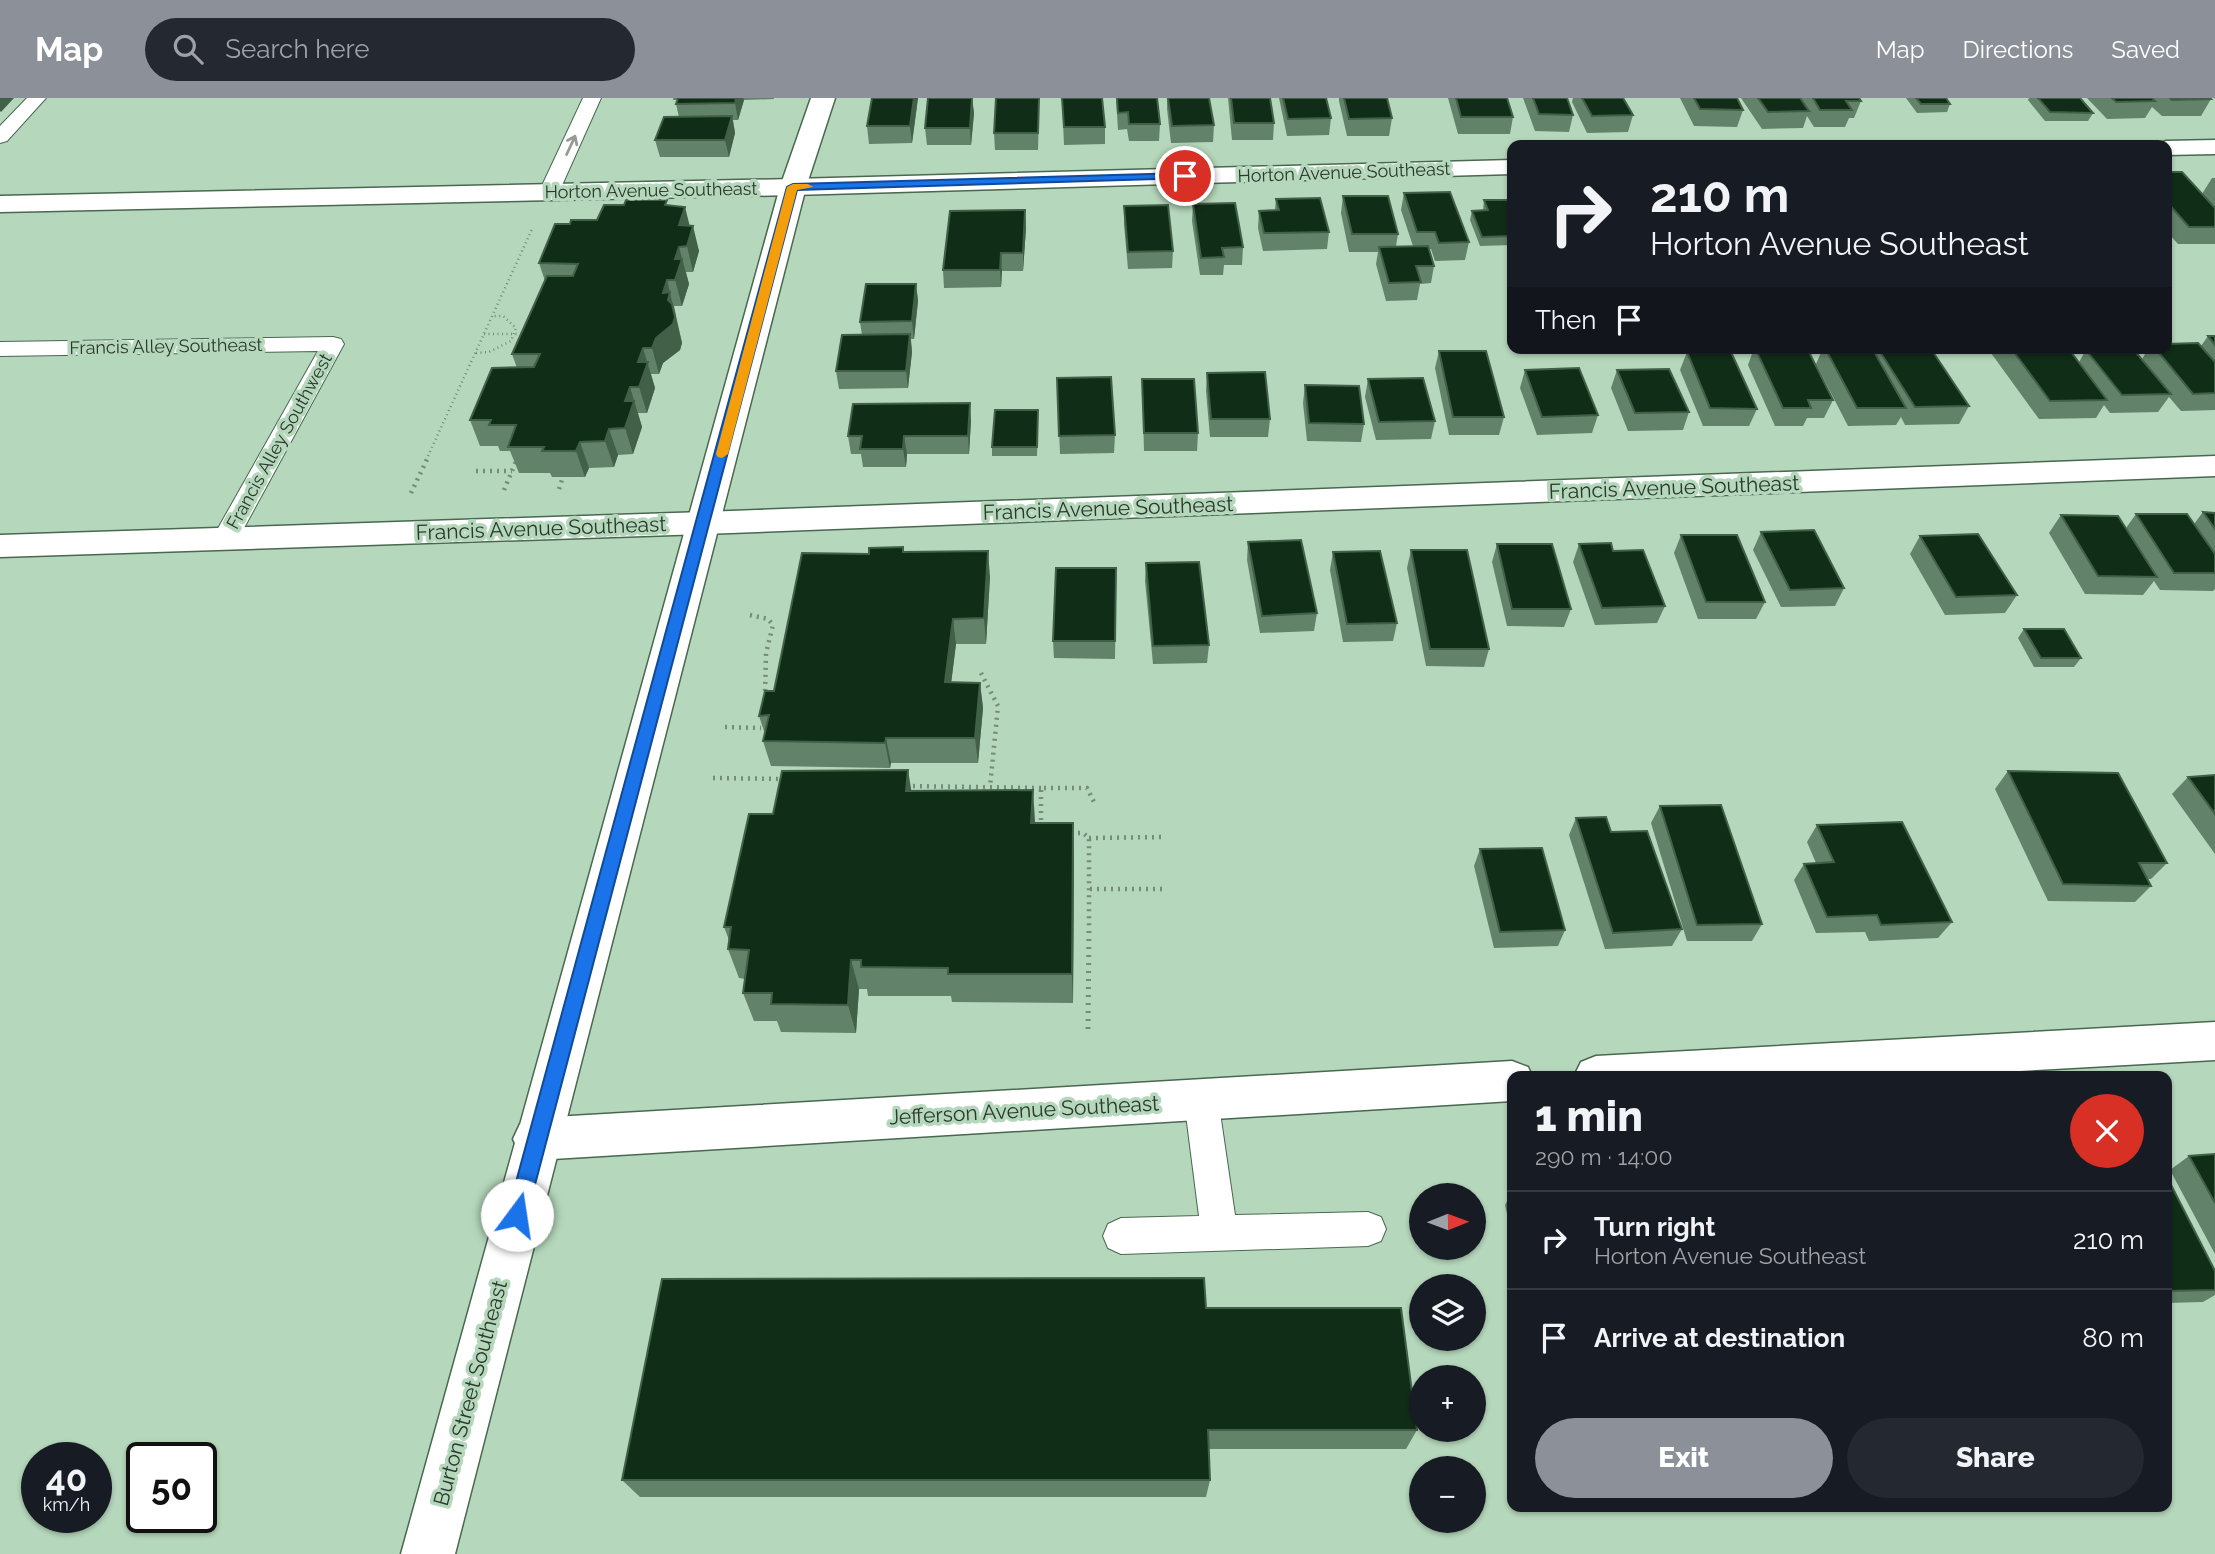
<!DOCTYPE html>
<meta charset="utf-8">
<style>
body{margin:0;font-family:Raleway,sans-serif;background:#242831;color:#f1f3f6;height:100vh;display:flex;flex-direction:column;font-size:26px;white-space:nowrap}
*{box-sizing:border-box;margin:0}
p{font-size:23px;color:#9ea1a6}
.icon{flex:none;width:38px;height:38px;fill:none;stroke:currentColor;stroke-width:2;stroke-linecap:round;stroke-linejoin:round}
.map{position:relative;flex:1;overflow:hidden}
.sheet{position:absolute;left:1507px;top:973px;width:665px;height:441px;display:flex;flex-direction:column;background:#171b24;border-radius:14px;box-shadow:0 2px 5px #0004}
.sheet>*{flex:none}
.guide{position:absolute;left:1507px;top:42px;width:665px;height:214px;border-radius:14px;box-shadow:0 2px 5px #0004;background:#171b24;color:#f1f3f6;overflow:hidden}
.needle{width:46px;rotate:89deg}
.fabs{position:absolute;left:1409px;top:1085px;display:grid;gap:14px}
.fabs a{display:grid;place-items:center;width:77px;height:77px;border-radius:50%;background:#171b24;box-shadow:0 2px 5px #0004;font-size:35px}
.speed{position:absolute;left:21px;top:1344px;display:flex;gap:14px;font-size:35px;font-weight:700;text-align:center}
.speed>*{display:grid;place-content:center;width:91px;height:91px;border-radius:50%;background:#171b24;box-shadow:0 2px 5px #0004;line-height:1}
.speed small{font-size:18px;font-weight:400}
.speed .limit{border:4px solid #111;border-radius:10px;background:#fff;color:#111}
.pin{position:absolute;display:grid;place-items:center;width:60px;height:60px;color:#fff;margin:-30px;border:4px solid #fff;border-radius:50%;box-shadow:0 2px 7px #0007}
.me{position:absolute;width:77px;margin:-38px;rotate:14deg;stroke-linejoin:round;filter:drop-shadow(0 0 5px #0008)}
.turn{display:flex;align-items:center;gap:24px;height:147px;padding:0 28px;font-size:32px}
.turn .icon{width:91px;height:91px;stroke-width:2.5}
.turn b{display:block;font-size:49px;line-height:60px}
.then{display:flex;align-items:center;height:66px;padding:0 28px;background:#0003;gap:14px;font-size:26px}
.round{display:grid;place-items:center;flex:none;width:74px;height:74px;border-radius:37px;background:#242831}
.headline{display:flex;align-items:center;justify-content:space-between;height:119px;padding:0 28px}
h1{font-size:42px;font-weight:800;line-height:52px}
.cta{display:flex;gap:14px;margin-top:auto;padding:14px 28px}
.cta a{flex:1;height:80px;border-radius:42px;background:#8c9099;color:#fff;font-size:28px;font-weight:800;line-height:80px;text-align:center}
.cta a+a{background:#242831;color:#f1f3f6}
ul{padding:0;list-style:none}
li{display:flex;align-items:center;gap:21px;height:98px;padding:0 28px;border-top:2px solid #363941}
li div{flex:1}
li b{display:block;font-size:26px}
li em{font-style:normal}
header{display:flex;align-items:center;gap:42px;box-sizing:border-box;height:98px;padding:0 35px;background:#8c9099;color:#fff}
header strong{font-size:33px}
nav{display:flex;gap:38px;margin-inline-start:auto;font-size:24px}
.search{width:490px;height:63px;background:#242831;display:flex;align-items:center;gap:18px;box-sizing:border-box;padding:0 24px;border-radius:38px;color:#9ea1a6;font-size:26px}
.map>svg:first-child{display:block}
</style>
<header>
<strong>Map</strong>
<div class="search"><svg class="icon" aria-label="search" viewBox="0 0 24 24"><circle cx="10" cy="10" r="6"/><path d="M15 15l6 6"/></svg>Search here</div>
<nav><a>Map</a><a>Directions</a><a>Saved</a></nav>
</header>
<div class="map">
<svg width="2215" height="1456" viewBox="0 0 2215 1456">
<rect width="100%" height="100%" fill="#b5d7bb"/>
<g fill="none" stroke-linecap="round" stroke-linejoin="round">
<defs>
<g id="lane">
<path d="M27,0H46L7,43L0,45V28Z"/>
<path d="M583,0H601L559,94L556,98H542L539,94Z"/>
<path d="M333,239L341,241L344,246L238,441L234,447L225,449L216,447L212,441L318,253L0,258V244Z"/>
<path d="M1201,986L1213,990L1218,1001L1235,1117L1368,1114L1381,1119L1386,1131L1381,1143L1368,1148L1121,1156L1108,1150L1103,1138L1108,1126L1121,1120L1199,1118L1184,1001L1189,990Z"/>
</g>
<g id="street">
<path d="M2215,42V56L2166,57V47H2156L2166,43Z"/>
<path d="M1512,62V76L793,97L0,114V98L793,81Z"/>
<path d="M2215,358V378L704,436L0,459V437L704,414Z"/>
<path d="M2215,924V962L1932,978H1574L1581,964L1596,958Z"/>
<path d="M1512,963L1528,969L1532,978H1512V1003L536,1062L520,1056L513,1041L520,1026L536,1020Z"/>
</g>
<path id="secondary" d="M811,0H835L806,89L455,1456H401L780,89Z"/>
</defs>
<use href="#lane" stroke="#49684f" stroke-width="2"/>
<use href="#street" stroke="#49684f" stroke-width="3"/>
<use href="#secondary" stroke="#49684f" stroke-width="3"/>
<g stroke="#748c78" stroke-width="2.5" stroke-dasharray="1 3.5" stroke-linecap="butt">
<path d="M484,236H525"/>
<path d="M476,255L489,254L511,243L516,230L503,218H492"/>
<path d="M428,358L533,129"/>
</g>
<g stroke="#748c78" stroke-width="4.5" stroke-dasharray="2 5" stroke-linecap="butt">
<path d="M476,373H512"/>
<path d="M559,391L563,379"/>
<path d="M504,392L517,361"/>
<path d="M411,395L429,357"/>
<path d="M750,517L768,521L773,527L766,555L765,597"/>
<path d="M981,575L998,608L990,689"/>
<path d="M725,629L761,630"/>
<path d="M713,680L785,681"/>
<path d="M906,688L1041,690"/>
<path d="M1041,729V690H1087L1096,708"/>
<path d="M1071,735H1083L1089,740V831"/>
<path d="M1089,740L1166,739"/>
<path d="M1090,791H1167"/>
</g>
<path stroke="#748c78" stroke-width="5" stroke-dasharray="2 6" stroke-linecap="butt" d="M1088,931L1089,830"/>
<use href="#lane" fill="#fff" fill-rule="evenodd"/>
<use href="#street" fill="#fff" fill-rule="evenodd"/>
<use href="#secondary" fill="#fff" fill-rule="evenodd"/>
</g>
<g fill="#628269">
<path d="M673,0H774V1L744,2L738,22H733L735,35L729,59H660L655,42L679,19L676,6L678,2H673Z"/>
<path d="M918,0L912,45L869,46L867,28Z"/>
<path d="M972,0L974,15L971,47H927L925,30Z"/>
<path d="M1062,0L1105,29V46L1064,47Z"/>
<path d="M1116,0H1157L1160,26L1159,43H1129L1127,31L1118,32Z"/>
<path d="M1167,0H1209L1214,27L1213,44L1171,45L1167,11Z"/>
<path d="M1228,0H1270L1274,25L1273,42H1232Z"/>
<path d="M1279,0H1326L1331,20L1329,37L1287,38Z"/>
<path d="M1339,0H1387L1392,20L1389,38H1347L1339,3Z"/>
<path d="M1448,0H1507L1513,19L1510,36H1458Z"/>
<path d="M1523,0H1567L1573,17L1569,34L1535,33Z"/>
<path d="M1573,0H1623L1633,17L1628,34L1587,35L1572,4Z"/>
<path d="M1680,0H1737L1743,12L1737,29L1694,28Z"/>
<path d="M1741,0H1859L1861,3L1854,20H1849L1845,29H1814L1807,18L1803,30L1762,31Z"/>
<path d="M1906,0H1946L1950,6L1947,14L1917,15Z"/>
<path d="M2029,0H2080L2093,15L2088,23H2045L2028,2Z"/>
<path d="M2087,0H2210L2211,1L2201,18H2162L2152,9L2145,20L2107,21Z"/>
<path d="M1039,15L1038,52H995L994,35Z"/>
<path d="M2166,74L2202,96L2212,80H2215V146H2178L2166,133Z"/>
<path d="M1404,95L1469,144L1465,162L1435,163L1431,151H1429L1434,168L1431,185L1420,186L1417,202L1386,203L1376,166L1378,154H1349L1341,115L1343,98L1398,136L1396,148H1413L1401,112Z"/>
<path d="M1276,101L1329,134L1327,151L1263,153L1258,130L1259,113L1275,112Z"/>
<path d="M1484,102L1512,111V147L1480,148L1470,122L1472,113L1483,112Z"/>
<path d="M1193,106L1243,149L1242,167H1224L1223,177H1200L1192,123Z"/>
<path d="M668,107L690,128L699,153L693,174H686L689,186L682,208H674L682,245L680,252L663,265L659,276H651L655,290L647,315H638L642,329L633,356L618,357L614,369L589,370L585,379H552L550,375H519L510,353H500L498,348H480L470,322L517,270L512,256L545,183L539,165L570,126L597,122Z"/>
<path d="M1124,108L1173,153L1172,170L1128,171L1124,126Z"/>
<path d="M1025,112L1026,130L1023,173H1002L1001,189L944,190L943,172Z"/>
<path d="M916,186L918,203L914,241H911L912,254L908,290L839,291L836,273L862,237L860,224Z"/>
<path d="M2208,238H2215V312L2181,313L2169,299L2158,314L2110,315L2104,307L2096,320L2039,321L1991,255L1994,250H2068L2079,264L2086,252L2142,261L2149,250L2201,248Z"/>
<path d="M1754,250H1807L1833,302L1824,320H1807L1803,328H1775L1748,267Z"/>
<path d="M1823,250H1872L1876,258L1879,252L1969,308L1959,326L1905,327L1901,319L1896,327L1848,328L1816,266Z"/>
<path d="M1439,253L1504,319L1499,337H1449L1435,270Z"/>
<path d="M1687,254L1757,311L1749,328H1703L1680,272Z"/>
<path d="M1525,272L1598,317L1592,335L1537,337L1520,290Z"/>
<path d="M1617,272L1689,314L1683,332L1628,333L1611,290Z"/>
<path d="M1207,275L1270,321L1268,339H1210L1206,293Z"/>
<path d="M1057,280L1115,337L1114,355L1060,356Z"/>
<path d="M1142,281L1198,335L1197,353H1144Z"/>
<path d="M1368,281L1435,323L1431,341L1376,342L1365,299Z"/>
<path d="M1305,287L1364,326L1361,344L1307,343L1303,305Z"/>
<path d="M1038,321L1037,358H992V349Z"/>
<path d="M971,323L969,356H907L906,369H863L861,356H851L848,338Z"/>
<path d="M2203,414L2215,415V491L2213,493L2160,492L2154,483L2143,497L2085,496L2049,435L2061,417L2126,430L2136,416L2194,426Z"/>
<path d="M1761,434L1844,490L1835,508L1781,509L1753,452Z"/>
<path d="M1681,437L1765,504L1756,521H1698L1674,455Z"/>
<path d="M1920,438L2017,497L2005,515L1945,517L1910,456Z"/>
<path d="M1248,444L1317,515L1314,533L1260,535L1247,462Z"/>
<path d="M1497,446L1571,511L1564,529L1507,528L1492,464Z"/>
<path d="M1579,446L1613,453L1665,508L1657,525L1595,527L1573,464Z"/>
<path d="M1411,452L1489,551L1484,569L1426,568L1407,470Z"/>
<path d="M903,454L990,479L986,546H956L951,585H980L983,610L978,665H891L890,670L771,668L763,643L765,636L759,618L774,593L869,456Z"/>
<path d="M1333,454L1397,525L1393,543L1343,544L1330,472Z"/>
<path d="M1146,465L1209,547L1207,565L1153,566L1145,483Z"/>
<path d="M1116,470L1115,561L1054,560L1053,543Z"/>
<path d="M2024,531L2081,560L2074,569H2034L2018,540Z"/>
<path d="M2008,673L2167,765L2151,781H2148L2151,788L2135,804L2048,803L1995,691Z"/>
<path d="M2215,677V756L2172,696L2188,679Z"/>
<path d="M911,693L1035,725L1074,756L1073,905L952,904L951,898H868L867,891H859L856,935L781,934L777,923H754L743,895L745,881L739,880L728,851L729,842L724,829L773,716Z"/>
<path d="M1660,708L1762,826L1752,843H1687L1651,725Z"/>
<path d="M1576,720L1611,734L1682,831L1672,848L1605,851L1569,737Z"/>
<path d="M1817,727L1952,824L1938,840L1869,843L1865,834L1816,835L1794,782L1804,766L1816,765L1807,744Z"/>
<path d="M1480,751L1565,832L1558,848L1494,850L1474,768Z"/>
<path d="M2215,1056V1156L2170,1072L2189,1058Z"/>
<path d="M2166,1086L2215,1173V1197L2203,1204L2166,1205Z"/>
<path d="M1512,1094V1138L1505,1107Z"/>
<path d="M1206,1210L1417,1332L1406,1351H1209L1210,1382L1206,1399H640L622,1382Z"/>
</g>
<g fill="#426048">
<path d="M0,0H14L1,14L0,13Z"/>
<path d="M736,0H743L744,2L738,22L735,5Z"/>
<path d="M914,0H918L912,45L910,28Z"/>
<path d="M972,0L974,15L971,47L970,30Z"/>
<path d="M732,18L735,35L729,59L725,42Z"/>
<path d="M685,109L691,133L693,128L699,153L693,174L687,148L679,127Z"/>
<path d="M1025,112L1026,130L1023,173V155Z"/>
<path d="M679,149L689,186L682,208L675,182V161Z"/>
<path d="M1001,155L1002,173L1001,189L1000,172Z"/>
<path d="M667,182L682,245L680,252L663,265L659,276L652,250L663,195Z"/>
<path d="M916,186L918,203L914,241L912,223Z"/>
<path d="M910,236L912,254L908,290L906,273Z"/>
<path d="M643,250L655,290L647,315L639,289L638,264Z"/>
<path d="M630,289L642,329L633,356L625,330V303Z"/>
<path d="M970,305L971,323L969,356L968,338Z"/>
<path d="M609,331L618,357L614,369L605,343Z"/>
<path d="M904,338L907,356L906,369L903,351Z"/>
<path d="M580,344L589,370L585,379L576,353Z"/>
<path d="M988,453L990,479L986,546L984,520Z"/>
<path d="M953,521L956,546L948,610L945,584Z"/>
<path d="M980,585L983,610L978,665L975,640Z"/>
<path d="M886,640L891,665L890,670L885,645Z"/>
<path d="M908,672L913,703L906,693Z"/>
<path d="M1033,692L1035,723L1033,756L1031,725Z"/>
<path d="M1073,725L1074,756L1073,905L1072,876Z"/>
<path d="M851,862L859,891L856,935L848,907Z"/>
</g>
<g fill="#102d17" stroke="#426048" stroke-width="2">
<path d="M678,0H736L735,5L676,6Z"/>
<path d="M872,0H914L910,28H867Z"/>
<path d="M928,0H972L970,30H925Z"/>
<path d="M996,0H1039L1038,35H994Z"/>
<path d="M1062,0H1102L1105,29H1064Z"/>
<path d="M1117,0H1157L1160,26H1129L1128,14L1118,15Z"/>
<path d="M1168,0H1209L1214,27L1172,28Z"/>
<path d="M1231,0H1270L1274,25H1234Z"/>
<path d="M1283,0H1326L1331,20L1288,21Z"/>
<path d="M1344,0H1387L1392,20L1349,21Z"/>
<path d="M1456,0H1507L1513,19H1461Z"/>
<path d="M1533,0H1567L1573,17L1539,16Z"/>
<path d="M1582,0H1623L1633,17L1592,18Z"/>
<path d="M1694,0H1737L1743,12L1700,11Z"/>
<path d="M1758,0H1800L1809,13L1768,14Z"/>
<path d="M1813,0H1859L1861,3H1846L1852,12H1820Z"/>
<path d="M1916,0H1946L1950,6H1921Z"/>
<path d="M2038,0H2080L2093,15L2050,14Z"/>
<path d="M2112,0H2152L2155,3L2116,4Z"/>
<path d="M2170,0H2210L2211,1L2172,2Z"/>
<path d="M732,18L725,42H655L664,19Z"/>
<path d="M2166,74H2182L2215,110V129H2189L2166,103Z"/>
<path d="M1450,94L1469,144L1439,145L1435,134H1417L1404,95Z"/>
<path d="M1343,98H1388L1398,136H1352Z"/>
<path d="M1320,100L1329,134L1264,135L1259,113L1279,112L1276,101Z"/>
<path d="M626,102H667L665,107L685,109L679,127L693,128L687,148L679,149L675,161H682L675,182H667L663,195L670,194L668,202L672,206L675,219L673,226L656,240L652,250H643L638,264H648L639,289H630L625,303H634L625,330L609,331L605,343L580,344L576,353H542L544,349H508L516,327H489L491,322H470L492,270L534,269L540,256H512L547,178H573L578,166L539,165L555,126H570L571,122H597L604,107H624Z"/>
<path d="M1484,102H1508L1512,111V138L1482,139L1472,113L1488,112Z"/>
<path d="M1235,105L1243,149L1222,150L1224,159L1201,160L1193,106Z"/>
<path d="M1168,107L1173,153L1128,154L1124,108Z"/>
<path d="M1025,112L1023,155H1001L1000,172H943L950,113Z"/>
<path d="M1428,148L1434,168H1416L1421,184L1389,185L1379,149Z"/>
<path d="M866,186H916L912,223L860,224Z"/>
<path d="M910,236L906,273H836L842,237Z"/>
<path d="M2208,238H2215V247Z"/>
<path d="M2198,245L2215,264V295L2193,296L2155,250H2166V246Z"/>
<path d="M1755,250H1807L1833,302H1808L1811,310H1783Z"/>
<path d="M1825,250H1872L1906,310H1857Z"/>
<path d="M2011,250H2068L2107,302L2050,303Z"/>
<path d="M1931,251L1969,308L1915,309L1879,252Z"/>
<path d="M2133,251L2171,296L2122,297L2086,252Z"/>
<path d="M1439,253H1486L1504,319H1453Z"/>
<path d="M1687,254H1731L1757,311L1710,310Z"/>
<path d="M1579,270L1598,317L1542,319L1525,272Z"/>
<path d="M1669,271L1689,314L1635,315L1617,272Z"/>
<path d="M1265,274L1270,321H1211L1207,275Z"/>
<path d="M1111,279L1115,337L1059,338L1057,280Z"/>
<path d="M1423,280L1435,323L1379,324L1368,281Z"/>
<path d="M1142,281H1194L1198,335H1144Z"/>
<path d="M1305,287L1359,288L1364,326L1309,325Z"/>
<path d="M970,305L968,338H904L903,351H860L862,338H848L853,306Z"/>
<path d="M995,312H1038L1037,349H992Z"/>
<path d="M2203,414L2215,415V431Z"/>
<path d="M2136,416H2187L2215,456V475H2174Z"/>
<path d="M2061,417L2118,418L2157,479L2098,478Z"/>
<path d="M1814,432L1844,490L1790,492L1761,434Z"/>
<path d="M1978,436L2017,497L1956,499L1920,438Z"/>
<path d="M1681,437H1737L1765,504H1706Z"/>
<path d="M1301,442L1317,515L1262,518L1248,444Z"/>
<path d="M1611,445L1613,453L1643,452L1665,508L1602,510L1579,446Z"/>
<path d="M1497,446H1552L1571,511H1512Z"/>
<path d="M903,449V454L988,453L984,520L953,521L945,584L980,585L975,640H886L885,645L763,643L769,617L759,618L765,593H774L802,455L869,456V450Z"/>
<path d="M1411,452H1467L1489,551H1430Z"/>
<path d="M1380,453L1397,525L1347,526L1333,454Z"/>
<path d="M1199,464L1209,547L1153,548L1146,465Z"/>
<path d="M1056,470H1116L1115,543H1053Z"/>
<path d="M2024,531H2064L2081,560H2041Z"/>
<path d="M908,672L906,693L1033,692L1031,725H1073L1072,876H948V870L861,869V862H851L848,907L771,906L772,895H743L749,852L728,851L731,829H724L749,716H773L782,673Z"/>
<path d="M2008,673L2118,675L2167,765H2139L2151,788L2063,786Z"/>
<path d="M2215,677V716L2188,679Z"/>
<path d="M1721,707L1762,826L1697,827L1660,708Z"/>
<path d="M1606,719L1611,734L1647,733L1682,831L1613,835L1576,720Z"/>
<path d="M1902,724L1952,824L1881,827L1877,817L1827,819L1804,766L1834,764L1817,727Z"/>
<path d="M1542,750L1565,832L1500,834L1480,751Z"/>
<path d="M2215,1056V1105L2189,1058Z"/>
<path d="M2170,1085L2215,1173V1192L2166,1193V1086Z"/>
<path d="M1204,1180L1206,1210H1401L1417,1332H1208L1210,1382H622L662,1181Z"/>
</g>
<defs><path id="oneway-shaft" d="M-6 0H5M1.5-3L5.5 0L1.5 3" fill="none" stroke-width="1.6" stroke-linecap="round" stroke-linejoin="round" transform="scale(1.75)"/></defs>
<use stroke="#959c96" href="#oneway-shaft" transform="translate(571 47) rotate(-65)"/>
<path fill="#1a73e8" stroke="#114b97" stroke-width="2" d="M1185,75L1189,76V80L797,92L527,1117L524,1123L517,1126L510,1123L507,1117L787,89L793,86Z"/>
<path fill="#f59e0b" d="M793,86H808L813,89L797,92L728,356L722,360L718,359L716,356L787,89Z"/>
<g text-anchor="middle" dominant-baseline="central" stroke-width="7" stroke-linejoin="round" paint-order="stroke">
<g font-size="18" fill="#2b392d" stroke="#b5d7bb">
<text transform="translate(1344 74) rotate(-2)">Horton Avenue Southeast</text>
<text transform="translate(651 92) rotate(-1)">Horton Avenue Southeast</text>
<text transform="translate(166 248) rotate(-1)">Francis Alley Southeast</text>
<text transform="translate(279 343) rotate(-61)">Francis Alley Southwest</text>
</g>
<g font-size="21" fill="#2b392d" stroke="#b5d7bb">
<text transform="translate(1674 389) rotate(-2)">Francis Avenue Southeast</text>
<text transform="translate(1108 410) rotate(-2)">Francis Avenue Southeast</text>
<text transform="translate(541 430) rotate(-2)">Francis Avenue Southeast</text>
<text transform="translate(1024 1012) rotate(-3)">Jefferson Avenue Southeast</text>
<text transform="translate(470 1295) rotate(-75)">Burton Street Southeast</text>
</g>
</g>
</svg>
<div class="fabs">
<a><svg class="needle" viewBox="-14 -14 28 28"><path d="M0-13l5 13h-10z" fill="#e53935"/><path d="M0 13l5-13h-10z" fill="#9ea1a6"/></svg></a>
<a><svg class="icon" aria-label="layers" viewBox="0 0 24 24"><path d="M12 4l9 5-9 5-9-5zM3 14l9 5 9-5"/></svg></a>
<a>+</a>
<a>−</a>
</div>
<div class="speed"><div>40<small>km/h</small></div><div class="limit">50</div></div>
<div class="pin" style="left:1185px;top:78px;background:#d93025"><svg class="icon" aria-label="arrive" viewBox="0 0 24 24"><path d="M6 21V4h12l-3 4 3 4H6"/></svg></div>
<svg class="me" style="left:517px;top:1117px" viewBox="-20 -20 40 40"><circle r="19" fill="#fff"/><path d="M0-13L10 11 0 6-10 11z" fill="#1a73e8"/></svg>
<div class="guide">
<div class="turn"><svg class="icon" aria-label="right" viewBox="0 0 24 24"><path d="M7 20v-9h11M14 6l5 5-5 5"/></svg><div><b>210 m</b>Horton Avenue Southeast</div></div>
<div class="then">Then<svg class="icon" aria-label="arrive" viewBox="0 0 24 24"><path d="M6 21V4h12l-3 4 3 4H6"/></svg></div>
</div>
<section class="sheet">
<div class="headline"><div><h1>1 min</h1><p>290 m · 14:00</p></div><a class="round" style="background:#d93025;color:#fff"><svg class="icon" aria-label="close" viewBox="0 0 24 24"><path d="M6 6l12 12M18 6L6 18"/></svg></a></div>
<ul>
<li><svg class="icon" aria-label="right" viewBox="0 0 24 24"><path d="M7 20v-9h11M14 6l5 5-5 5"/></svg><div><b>Turn right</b><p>Horton Avenue Southeast</p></div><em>210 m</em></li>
<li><svg class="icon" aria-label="arrive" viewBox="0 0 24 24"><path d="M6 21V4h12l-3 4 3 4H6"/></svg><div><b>Arrive at destination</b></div><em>80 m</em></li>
</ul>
<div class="cta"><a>Exit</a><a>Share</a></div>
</section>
</div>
